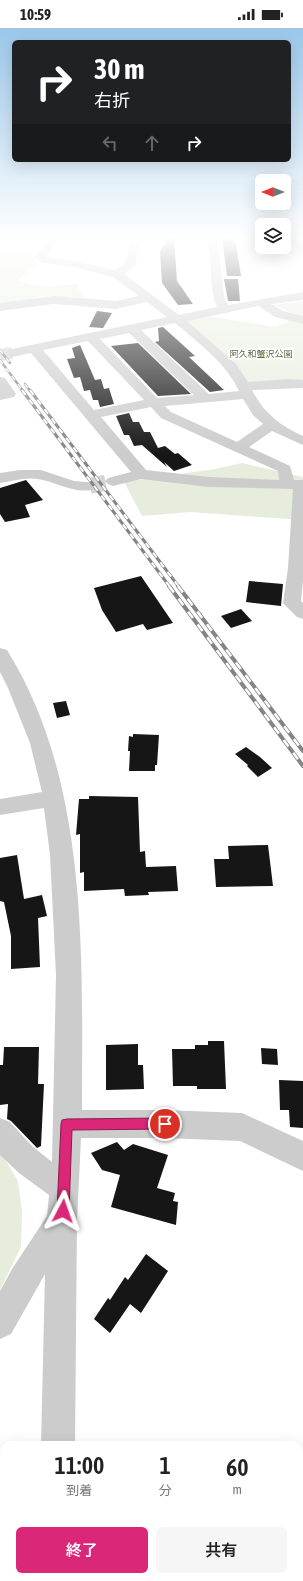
<!DOCTYPE html>
<html lang="ja">
<meta charset="utf-8">
<style>
body{margin:0;font-family:"Asap Condensed","Noto Sans JP",sans-serif;background:#f6f6f6;color:#222;height:100vh;display:flex;flex-direction:column;font-size:15px;white-space:nowrap}
*{box-sizing:border-box;margin:0}
p{font-size:13px;color:#767676}
.icon{flex:none;width:22px;height:22px;fill:none;stroke:currentColor;stroke-width:2;stroke-linecap:round;stroke-linejoin:round}
.map{position:relative;flex:1;overflow:hidden}
.side{position:absolute;left:0px;top:1413px;width:303px;height:140px;display:flex;flex-direction:column;background:#fff;border-radius:12px 12px 0 0;box-shadow:0 4px 16px #0002}
.side>*{flex:none}
.hud{position:absolute;left:12px;top:12px;width:279px;height:122px;border-radius:6px;box-shadow:0 4px 16px #0002;background:#202124;color:#fff;overflow:hidden}
.needle{width:26px;rotate:270deg}
.buttons{position:absolute;left:255px;top:146px;display:grid;gap:8px}
.buttons a{display:grid;place-items:center;width:36px;height:36px;border-radius:6px;background:#fff;box-shadow:0 4px 16px #0002;font-size:20px}
.pin{position:absolute;display:grid;place-items:center;width:34px;height:34px;color:#fff;margin:-17px;border:2px solid #fff;border-radius:50%;box-shadow:0 1px 4px #0007}
.me{position:absolute;width:44px;margin:-22px;rotate:4deg;stroke-linejoin:round;filter:drop-shadow(0 0 3px #0008)}
.turn{display:flex;align-items:center;gap:14px;height:84px;padding:0 16px;font-size:18px}
.turn .icon{width:52px;height:52px;stroke-width:2.5}
.turn b{display:block;font-size:28px;line-height:34px}
.lanes{display:flex;align-items:center;height:38px;padding:0 16px;background:#0003;justify-content:center;gap:20px;direction:ltr}
.lanes .off{opacity:.35}
.eta{display:flex;justify-content:space-evenly;align-items:center;height:68px;text-align:center}
.eta b{font-size:24px;font-weight:600;line-height:28px}
.cta{display:flex;gap:8px;margin-top:auto;padding:8px 16px}
.cta a{flex:1;height:46px;border-radius:6px;background:#db2777;color:#fff;font-size:16px;font-weight:600;line-height:46px;text-align:center}
.cta a+a{background:#f6f6f6;color:#222}
.status{display:flex;justify-content:space-between;align-items:center;height:28px;padding:0 20px;background:#fff;direction:ltr}
.status svg{height:11px;fill:currentColor}
.map>svg:first-child{display:block}
</style>
<div class="status"><b>10:59</b><svg viewBox="0 0 49 12"><path d="M0 12V9h3v3zM5 12V6h3v6zM10 12V3h3v9zM15 12V0h3v12zM26 1h20v11H26zM47 4h2v5h-2z"/></svg></div>
<div class="map">
<svg width="303" height="1553" viewBox="0 0 303 1553">
<rect width="100%" height="100%" fill="#fff"/>
<g fill="#e7eddd">
<path d="M34,226L37,235L17,253L43,259L76,256L84,270L41,268L15,276H0V227Z"/>
<path d="M303,273V289L273,277Z"/>
<path d="M206,288L276,299L291,292L303,293V354L246,356L186,293Z"/>
<path d="M242,435L303,449V492L191,484L142,488L124,454L215,441Z"/>
<path d="M0,1123L18,1153L22,1183L21,1219L0,1262Z"/>
</g>
<g fill="#161616">
<path d="M168,210H174L177,253L193,276L178,277L162,255L160,224Z"/>
<path d="M222,210H231L236,216L241,248H227Z"/>
<path d="M224,251H238L240,273H228Z"/>
<path d="M97,283L112,285L103,300L89,299Z"/>
<path d="M163,299L195,328L189,329L224,362L210,364L155,314L159,313L158,300Z"/>
<path d="M138,315L191,366L158,368L111,318Z"/>
<path d="M80,317L95,352L101,351L104,361L109,360L114,376L100,379L98,372H93L90,362L84,363L80,349L74,350L67,331L75,330L72,320Z"/>
<path d="M129,385L133,394H139L144,404H150L158,420L165,418L175,426L178,425L192,437L174,443L164,434L167,439L142,417L134,418L129,407H124L116,388Z"/>
<path d="M26,452L43,472L25,477L30,489L5,494L0,486V460Z"/>
<path d="M141,548L173,595L147,602L143,596L116,604L102,582L94,560Z"/>
<path d="M249,553L283,556L281,578L246,574Z"/>
<path d="M241,581L252,593L231,600L221,588Z"/>
<path d="M66,673L70,687L57,690L53,675Z"/>
<path d="M133,706L159,707L157,737H155V743H129L130,723H128L129,708L133,709Z"/>
<path d="M246,719L260,729L272,740L258,749L247,738L248,737L235,726Z"/>
<path d="M89,768L138,769L140,824L145,823L146,839L176,838L178,863L148,864L149,867L125,868L124,861L84,863V844L80,845V806L76,807L79,771H89Z"/>
<path d="M268,817L273,858L216,859L214,831H229L228,818Z"/>
<path d="M17,827L24,871L42,867L47,888L38,890L40,939L11,941V908L4,874L0,873V830Z"/>
<path d="M208,1013H224L226,1061H197V1058H173L172,1021H195V1017H208Z"/>
<path d="M138,1016V1037H143L144,1061L106,1062V1017Z"/>
<path d="M4,1019H39L38,1056H44L41,1118L37,1120L11,1093L7,1091L8,1076L0,1077V1037H3Z"/>
<path d="M261,1020L277,1021L278,1037L262,1036Z"/>
<path d="M279,1052L303,1053V1100L290,1099L289,1082H280Z"/>
<path d="M117,1114L124,1122L133,1116L168,1127L157,1160L175,1165L173,1173L178,1174L176,1197L111,1179L120,1147L102,1142L91,1125Z"/>
<path d="M146,1226L168,1243L141,1285L130,1276L110,1305L94,1291L108,1270L110,1272L125,1249L128,1252Z"/>
</g>
<g fill="none" stroke-linecap="round" stroke-linejoin="round">
<path stroke="#d5d5d5" stroke-width="12" stroke-dasharray="12 6" stroke-linecap="butt" d="M0,327L12,325"/>
<path stroke="#d5d5d5" stroke-width="16" stroke-dasharray="16 8" stroke-linecap="butt" d="M90,458L113,453"/>
<g fill="#ccc" fill-rule="evenodd">
<path d="M50,210H60L46,229L74,233L115,242L125,236L130,215L140,210H152L139,219L136,237L124,246L179,287L217,279C207,257 215,231 205,210H216L218,213L224,269L228,277L303,264V272L271,276L283,283L303,288V296L275,289L258,278L187,293L236,336L248,354L289,351L303,352V360L252,362C263,384 280,398 303,408V417L272,403L249,419L290,438L294,452H303V553L301,573L303,575V591L297,589L283,575L288,540L293,461L209,459L141,451L113,458L108,456L105,453L108,450L131,444L31,325L12,329L6,325L7,322L167,289L147,274L116,281L54,276L0,283V275L54,268L116,273L139,268L113,249L74,239L43,235L34,230ZM175,295C199,315 226,335 239,363L209,366L141,302ZM129,305L194,367L157,370L100,311ZM88,313L144,372L94,382L43,322ZM243,371L253,387L263,396L237,414L171,384L165,378ZM151,379L161,390L278,443L279,452L209,449L146,442L101,389Z"/>
<path d="M286,210H297L303,215V224L299,223Z"/>
<path d="M0,349L5,350L16,366L14,369L0,372Z"/>
<path d="M20,442H41L74,453L96,455L98,458L96,461C74,467 58,454 38,451C25,449 12,453 0,455V445Z"/>
<path d="M0,620L7,622C90,755 82,931 82,1082H165L242,1085L303,1113V1143L240,1113L165,1110H81L77,1193L75,1417H41L45,1246L11,1306L0,1311V1263L12,1241L47,1188L49,1167L19,1145L0,1127V1090L10,1094L32,1118L52,1134L56,947L50,827L44,780L0,787V771L42,764L30,715L8,660L0,644Z"/>
<rect x="36" y="1549" width="38" height="4"/>
</g>
<defs>
<g id="rail-far2">
<path d="M0,322L10,335"/>
<path d="M0,332L23,363"/>
<path d="M25,356L30,363"/>
</g>
<g id="rail-far1">
<path d="M22,362L170,559"/>
<path d="M30,362L179,559"/>
</g>
<g id="rail">
<path d="M169,558L303,738"/>
<path d="M178,558L303,723"/>
</g>
</defs>
<use href="#rail-far2" stroke="#848484" stroke-width="2.5"/>
<use href="#rail-far1" stroke="#848484" stroke-width="3"/>
<use href="#rail" stroke="#848484" stroke-width="4"/>
<use href="#rail-far2" stroke="#fff" stroke-width="1.5" stroke-dasharray="5" stroke-linecap="butt"/>
<use href="#rail-far1" stroke="#fff" stroke-width="2" stroke-dasharray="6" stroke-linecap="butt"/>
<use href="#rail" stroke="#fff" stroke-width="2.5" stroke-dasharray="8" stroke-linecap="butt"/>
</g>
<linearGradient id="sky" x2="0" y2="1"><stop stop-color="#9bc7ea"/><stop offset="0.49" stop-color="#fff"/><stop offset="1" stop-color="#fff" stop-opacity="0"/></linearGradient>
<rect width="303" height="427" fill="url(#sky)"/>
<path fill="#db2777" stroke="#8e194d" d="M165,1090L169,1091L171,1096L169,1100L165,1101L72,1102L69,1183L67,1187L63,1189L58,1187L57,1183L61,1096L62,1092L67,1091Z"/>
<g text-anchor="middle" dominant-baseline="central" stroke-width="4" stroke-linejoin="round" paint-order="stroke">
<g font-size="9" fill="#586c3b" stroke="#fff">
<text x="261" y="326">阿久和蟹沢公園</text>
</g>
</g>
</svg>
<div class="buttons">
<a><svg class="needle" viewBox="-14 -14 28 28"><path d="M0-13l5 13h-10z" fill="#e53935"/><path d="M0 13l5-13h-10z" fill="#767676"/></svg></a>
<a><svg class="icon" aria-label="layers" viewBox="0 0 24 24"><path d="M12 4l9 5-9 5-9-5zM3 14l9 5 9-5"/></svg></a>
</div>
<div class="pin" style="left:165px;top:1096px;background:#d93025"><svg class="icon" aria-label="arrive" viewBox="0 0 24 24"><path d="M6 21V4h12l-3 4 3 4H6"/></svg></div>
<svg class="me" style="left:63px;top:1183px" viewBox="-20 -20 40 40"><path d="M0-17L14 15 0 8-14 15z" fill="#db2777" stroke="#fff" stroke-width="4"/></svg>
<div class="hud">
<div class="turn"><svg class="icon" aria-label="right" viewBox="0 0 24 24"><path d="M7 20v-9h11M14 6l5 5-5 5"/></svg><div><b>30 m</b>右折</div></div>
<div class="lanes"><svg class="icon off" aria-label="left" viewBox="0 0 24 24"><path d="M17 20v-9H6M10 6l-5 5 5 5"/></svg><svg class="icon off" aria-label="ahead" viewBox="0 0 24 24"><path d="M12 20V5M6 11l6-6 6 6"/></svg><svg class="icon" aria-label="right" viewBox="0 0 24 24"><path d="M7 20v-9h11M14 6l5 5-5 5"/></svg></div>
</div>
<section class="side">
<div class="eta">
<div><b>11:00</b><p>到着</p></div>
<div><b>1</b><p>分</p></div>
<div><b>60</b><p>m</p></div>
</div>
<div class="cta"><a>終了</a><a>共有</a></div>
</section>
</div>
